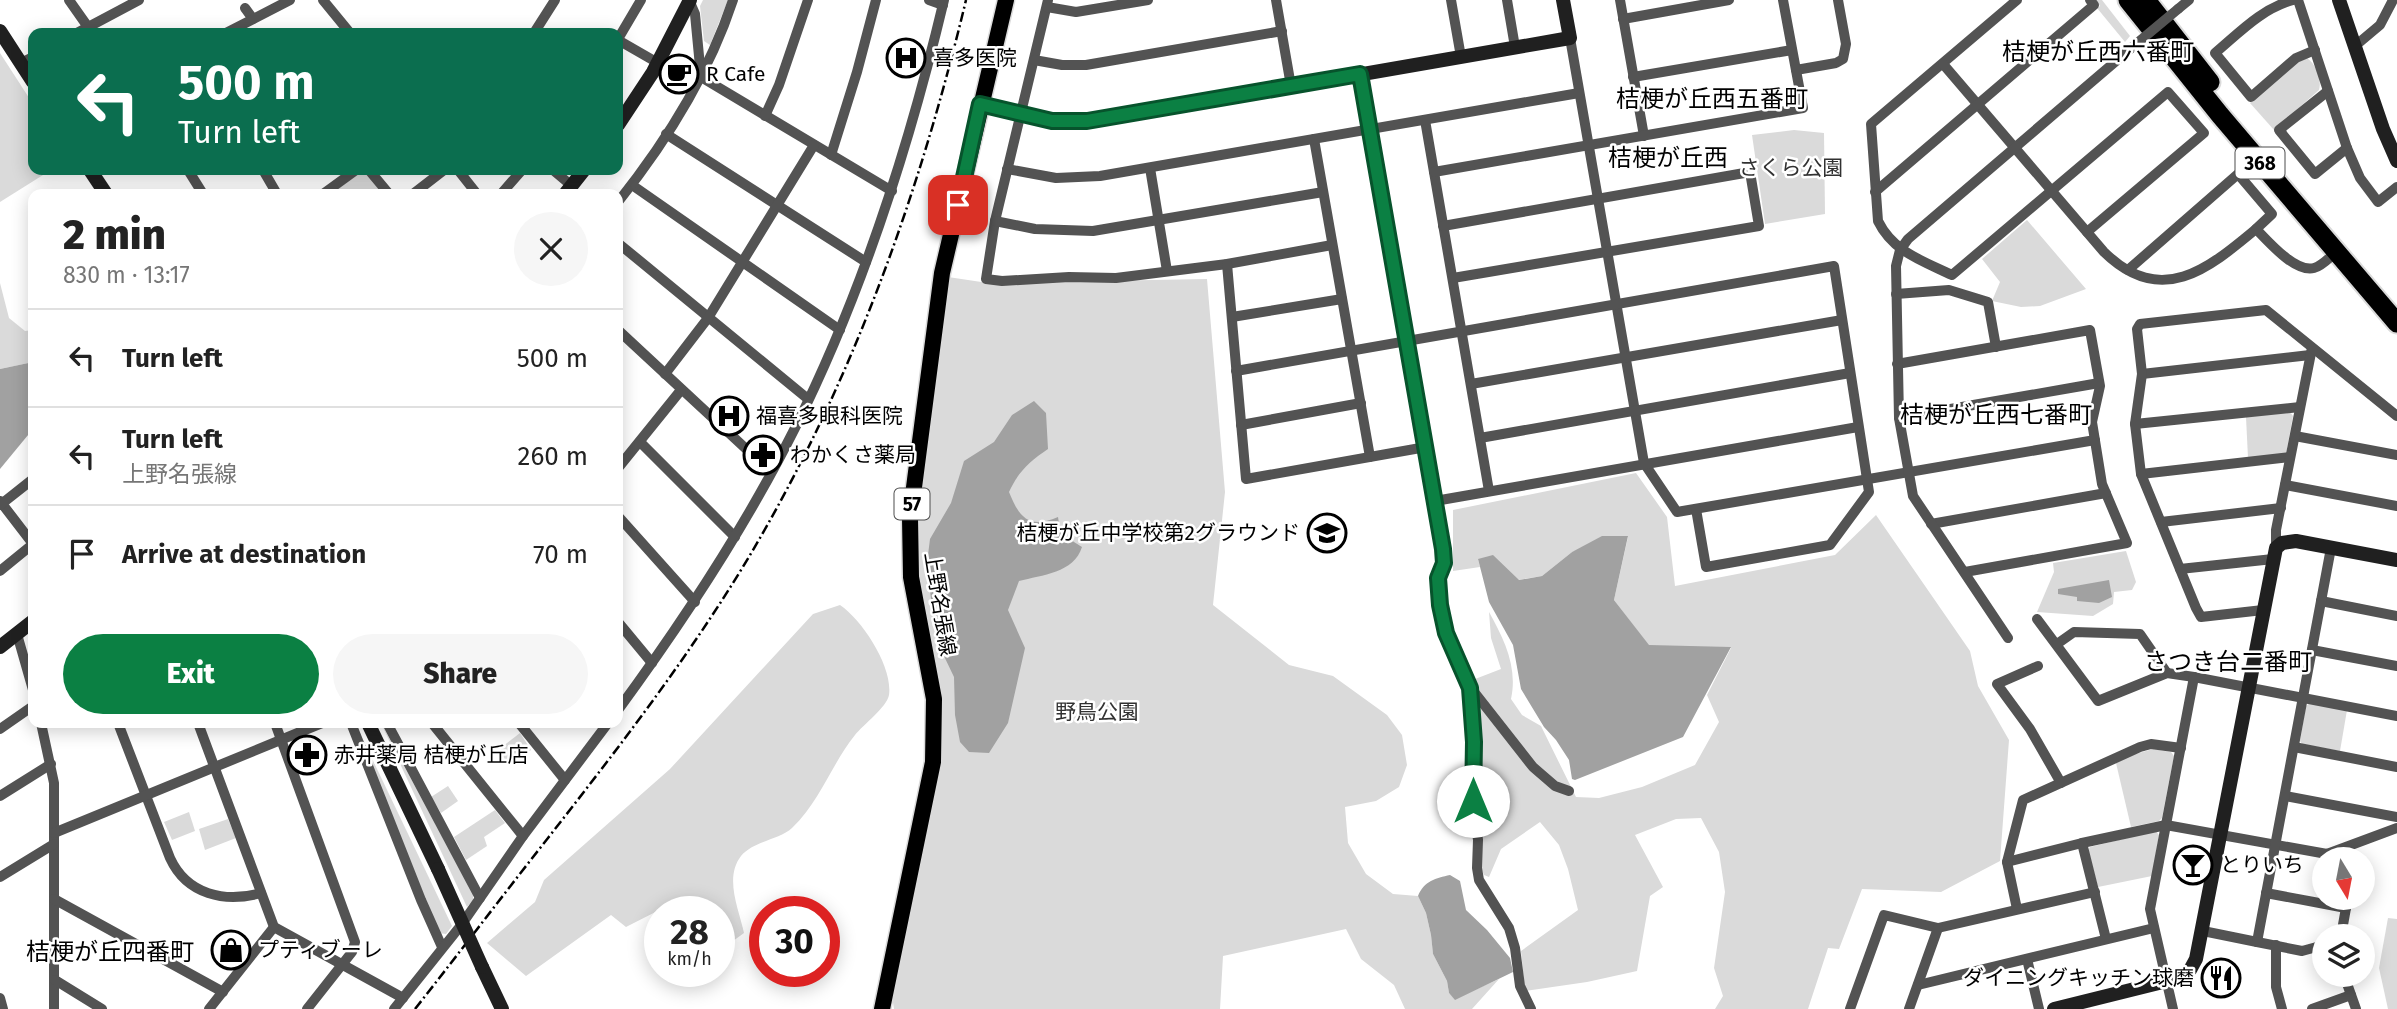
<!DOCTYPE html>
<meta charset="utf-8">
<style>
body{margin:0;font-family:"Fira Sans","Noto Sans JP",sans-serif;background:#f6f6f6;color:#222;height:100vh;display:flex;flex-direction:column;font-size:26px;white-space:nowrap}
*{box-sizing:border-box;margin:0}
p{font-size:23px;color:#767676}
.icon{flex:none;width:38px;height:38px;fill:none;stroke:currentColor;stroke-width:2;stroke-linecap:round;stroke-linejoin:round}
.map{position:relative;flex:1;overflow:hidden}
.panel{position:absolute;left:28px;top:189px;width:595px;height:539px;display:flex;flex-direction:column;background:#fff;border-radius:14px;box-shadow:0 4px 18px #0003}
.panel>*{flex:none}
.guide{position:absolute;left:28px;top:28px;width:595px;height:147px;border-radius:14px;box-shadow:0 4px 18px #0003;background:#0b6e4f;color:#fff;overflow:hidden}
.needle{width:46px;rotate:170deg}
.buttons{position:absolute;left:2312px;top:847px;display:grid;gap:14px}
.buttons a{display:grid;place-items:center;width:63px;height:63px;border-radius:50%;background:#fff;box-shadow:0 4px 18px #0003;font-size:35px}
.speed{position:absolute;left:644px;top:896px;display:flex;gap:14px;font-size:35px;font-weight:700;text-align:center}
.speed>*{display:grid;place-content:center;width:91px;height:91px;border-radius:50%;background:#fff;box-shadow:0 4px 18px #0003;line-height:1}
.speed small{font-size:18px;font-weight:400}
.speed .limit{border:10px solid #d22;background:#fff;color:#111}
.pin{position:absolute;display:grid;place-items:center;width:60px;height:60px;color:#fff;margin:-30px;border-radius:14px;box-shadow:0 4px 10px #0006}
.me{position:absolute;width:77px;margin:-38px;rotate:0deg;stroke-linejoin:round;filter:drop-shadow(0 0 5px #0008)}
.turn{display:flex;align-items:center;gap:24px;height:147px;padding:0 35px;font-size:32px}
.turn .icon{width:91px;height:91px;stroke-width:2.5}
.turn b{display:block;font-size:49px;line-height:60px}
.round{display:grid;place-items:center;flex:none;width:74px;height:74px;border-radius:37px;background:#f6f6f6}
.overview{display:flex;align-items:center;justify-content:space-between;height:119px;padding:0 35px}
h1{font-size:42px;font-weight:800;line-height:52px}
.cta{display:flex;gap:14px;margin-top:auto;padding:14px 35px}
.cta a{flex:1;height:80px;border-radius:42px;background:#0b8043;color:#fff;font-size:28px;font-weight:800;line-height:80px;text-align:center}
.cta a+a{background:#f6f6f6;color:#222}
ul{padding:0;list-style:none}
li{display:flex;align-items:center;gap:21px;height:98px;padding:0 35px;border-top:2px solid #e0e0e0}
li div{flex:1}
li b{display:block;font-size:26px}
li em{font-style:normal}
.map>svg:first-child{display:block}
</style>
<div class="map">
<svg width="2397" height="1009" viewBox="0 0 2397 1009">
<rect width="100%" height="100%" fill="#fff"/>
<g fill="#dadada">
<path d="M703,0H728L710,45L704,41L700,6Z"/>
<path d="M2095,0H2102L2130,36L2125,42L2097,8L2100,6Z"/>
<path d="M0,53L33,104V170H51L0,202Z"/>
<path d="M2307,58C2316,64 2322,80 2319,90L2274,130L2250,103L2298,62Z"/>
<path d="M1794,130L1824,133L1825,214L1765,224L1752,135Z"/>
<path d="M359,173H366L383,194H331Z"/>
<path d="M2027,220L2086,289L2040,306L2021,307L1992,301L2000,282L1982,259Z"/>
<path d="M948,277L988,283L1207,279L1225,492L1213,605L1289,665L1333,676L1387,715L1402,735L1407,765L1399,787L1376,801L1345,807L1348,843L1366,874L1393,894L1418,896L1426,913L1431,935L1433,954L1447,981L1449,993L1455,999L1499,979L1472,1009H1405L1394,985L1361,959L1346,929L1223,956L1220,1009H894L892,996L939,751L919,595L915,535Z"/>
<path d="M0,283L9,318L25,331L33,330V362L0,369Z"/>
<path d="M2290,412L2293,416L2286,454L2248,458L2246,417Z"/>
<path d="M1636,473L1667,517L1675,586L1835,555L1876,515L1970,651L1978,686L2009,740L2000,861L1941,892L1862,889L1839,949L1828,948L1808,1009H1715L1723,996L1714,968L1725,892L1719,852L1701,818L1676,819L1635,835L1663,887L1650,896L1637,971L1587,982L1525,991L1521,951L1578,910L1568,869L1559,845L1540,822L1501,849L1489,877L1484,875L1480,867L1470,681L1501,669L1491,638L1489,612C1504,639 1518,667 1511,699L1522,715L1541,726L1576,797L1599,798L1642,787L1695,765L1719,722L1707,695L1731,648L1649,646L1614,600L1628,537L1572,552L1542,576L1518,580L1478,559L1480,567L1453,571V510Z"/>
<path d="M2126,551L2136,582L2132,590L2114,592L2113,604L2093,616L2037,612L2054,572L2053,563Z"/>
<path d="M840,605C863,621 893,667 889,695C887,707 863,725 855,735C831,765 821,800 792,828C779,840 753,841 741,856C724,878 739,909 744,933L733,941L719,930V912H695L679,900L626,927L611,915L526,976L487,943L535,902L544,880L670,769L813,614Z"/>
<path d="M2310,703L2347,710L2340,751L2302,744L2300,741L2306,706Z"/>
<path d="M381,723L473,894V900L467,907Z"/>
<path d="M357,727L452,926L446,934L439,933Z"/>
<path d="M520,733L531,750L510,766L498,750Z"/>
<path d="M2153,749L2171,752L2174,756L2162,818L2159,821L2131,827L2116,763L2132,755Z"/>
<path d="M448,786L458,801L441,813L431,797Z"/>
<path d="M495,810L505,823L484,837L487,846L466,860L454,837Z"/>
<path d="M189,812L195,831L172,840L164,822Z"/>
<path d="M228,819L236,838L205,850L199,829Z"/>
<path d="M2156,831L2159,835L2152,876L2098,887L2088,850L2090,847Z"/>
<path d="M2388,918L2397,919V1009H2388L2379,968Z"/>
</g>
<g fill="#a1a1a1">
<path d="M33,362V429L0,469V369Z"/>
<path d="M1034,401L1046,413L1048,449C1030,461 1018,472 1009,492C1019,517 1029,530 1058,517C1060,533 1069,539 1082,547C1074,573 1042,575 1019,581L1008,610L1025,648L1008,723L989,753L969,752L960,742L955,715L954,677L943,654L932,608L927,563L930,539L951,503L964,461L994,442L1012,415Z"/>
<path d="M1602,536H1628L1614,600L1649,645L1731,647L1683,737L1575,780L1572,779L1569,760L1556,740L1544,727L1521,689L1513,645L1489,602L1478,559L1493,555L1519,580L1542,576L1572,552Z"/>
<path d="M2109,580L2112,597L2099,603L2077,601V597L2058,594V589Z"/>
<path d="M1450,875L1460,881L1466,910L1487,930L1510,958L1513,972L1455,1000L1449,993L1447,981L1433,954L1431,935L1426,913L1418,896C1424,881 1436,878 1450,875Z"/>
</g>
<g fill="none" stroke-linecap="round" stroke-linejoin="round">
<defs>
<path id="primary" d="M882,1009L933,762L934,699L911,577L910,518L942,273L1006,0"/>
<g id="highway">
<path d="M2128,0L2220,115L2397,323"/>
<path d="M2146,0L2210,82"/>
</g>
</defs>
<use href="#primary" stroke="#dbdbdb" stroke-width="19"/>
<use href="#highway" stroke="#dbdbdb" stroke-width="23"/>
<g stroke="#535353" stroke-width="10">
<path d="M69,0L88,27"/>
<path d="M323,0L350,33"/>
<path d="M689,0L695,14L701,77"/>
<path d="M929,0L943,5"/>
<path d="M1048,0L995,221L986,279L1002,281L1069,277L1116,278L1227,264L1332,245"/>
<path d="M1276,0L1291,86"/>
<path d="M1451,0L1461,57"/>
<path d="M1507,0L1515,47"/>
<path d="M1620,0L1644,136"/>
<path d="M2017,0L1871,124L1878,221C1893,252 1923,261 1952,275L2168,92L2204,133L2087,232"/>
<path d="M2293,0C2261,9 2240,32 2215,53L2251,97L2296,58L2315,50"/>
<path d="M2298,0L2347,148L2360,178L2378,202L2397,187"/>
<path d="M1047,7L1076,12L1148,0"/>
<path d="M245,8L253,19"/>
<path d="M2178,9L2189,0"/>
<path d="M1623,19L1729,0"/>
<path d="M77,33L139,0"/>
<path d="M226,33L290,0"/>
<path d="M534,33L555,0"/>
<path d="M1570,38L1644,463L1677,512L2095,440"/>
<path d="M618,39L641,0"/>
<path d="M618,40L658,63"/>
<path d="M2355,46L2380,25L2393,0"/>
<path d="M1034,60L1062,65H1086L1282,31"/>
<path d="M21,63L33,57"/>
<path d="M1943,64L2104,252C2161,308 2208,269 2256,229C2268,241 2295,273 2314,268C2322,266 2330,257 2336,252"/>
<path d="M1796,70L1836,63L1843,59L1846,44L1838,0"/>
<path d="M1360,74L1443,549L1444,563L1438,578L1440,605L1446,633L1470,688L1474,742L1473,801L1478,840L1477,868L1479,880L1509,928L1515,948L1520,986L1531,1009"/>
<path d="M701,77L892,191"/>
<path d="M1633,77L1792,50"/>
<path d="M2328,91L2279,130L2315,174L2347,148"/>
<path d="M765,116L779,85L808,0"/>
<path d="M1425,120L1489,491"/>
<path d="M666,134L866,262"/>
<path d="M1314,139L1370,457"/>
<path d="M831,155L857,72L876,0"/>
<path d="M1150,168L1167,271"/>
<path d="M1007,169L1056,178L1100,176L1579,93"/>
<path d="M188,170L203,194"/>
<path d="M263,170L277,194"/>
<path d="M369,170L389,194"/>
<path d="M458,170L477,194"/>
<path d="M553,170L572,186"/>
<path d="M1434,172L1803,108L1783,0"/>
<path d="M632,185L840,330"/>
<path d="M1875,192L2094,5L2090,0"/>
<path d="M323,194L356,170"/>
<path d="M413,194L444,170"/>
<path d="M501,194L522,170"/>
<path d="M618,202C666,142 709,73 733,0"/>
<path d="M995,221L1035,229L1093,231L1323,192"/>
<path d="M1443,226L1750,172L1759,226L1453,278"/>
<path d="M618,243L808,399"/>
<path d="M1227,264L1246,479L1426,447"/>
<path d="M2128,270L2238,174L2272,214L2256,229"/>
<path d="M1896,294L1949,290L1988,302L1996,347"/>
<path d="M1232,317L1342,299"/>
<path d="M618,330L771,472"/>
<path d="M1897,364L2090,330L2100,386L2092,422L2102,484L2127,543L1965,572"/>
<path d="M1236,371L1834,266L1869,492L1830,545L1706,567L1696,509"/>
<path d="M665,374L708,318L814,145"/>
<path d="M2142,374L2310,355"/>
<path d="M1471,384L1842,320"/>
<path d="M1899,418L2099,383"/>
<path d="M2135,424L2300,407"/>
<path d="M1241,425L1361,403"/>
<path d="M2295,436L2397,455"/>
<path d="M1480,438L1850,373"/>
<path d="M640,442L735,537"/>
<path d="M618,468L681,390"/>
<path d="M2141,474L2290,457"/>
<path d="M2285,485L2397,506"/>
<path d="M0,501L33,544"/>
<path d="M1435,501L1858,427"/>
<path d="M0,505L33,479"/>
<path d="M618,516L695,602"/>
<path d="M2161,522L2281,508"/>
<path d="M1931,524L2106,493"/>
<path d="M2276,548V530L2312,348"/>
<path d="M2180,569L2273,559"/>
<path d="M0,571L33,544"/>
<path d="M2321,601L2397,616"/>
<path d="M2263,610L2201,617L2196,608L2141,474L2135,424L2142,374L2137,329L2140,324L2266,310L2397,416"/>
<path d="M2037,619L2098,701L2167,673L2194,677"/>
<path d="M618,622L652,663"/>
<path d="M17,634L33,690"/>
<path d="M2008,638L1913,496L1899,418L1896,266L1900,250L1908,239L2136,44"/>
<path d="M2057,644L2074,632L2140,634L2167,673"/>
<path d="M2312,650L2397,666"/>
<path d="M2038,666L1997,684L2030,729L2061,783"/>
<path d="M1471,688L1533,767L1555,786L1569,791"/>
<path d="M618,710C684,620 745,528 795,428C863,292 909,147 944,0"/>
<path d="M41,723L54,783V1009"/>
<path d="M118,723L170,858C187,895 225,903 261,893"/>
<path d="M198,723L274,927L403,998"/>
<path d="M275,723L355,942L352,952L307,1009"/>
<path d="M351,723L421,900L442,947"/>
<path d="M387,723L480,898"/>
<path d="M432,723L523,836"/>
<path d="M519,723L565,780"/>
<path d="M0,729L33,706"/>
<path d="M2294,747L2397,767"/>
<path d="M0,796L51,764"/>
<path d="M2285,796L2397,817"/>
<path d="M54,833L322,723"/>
<path d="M2082,843L2166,825L2327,854L2397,828"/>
<path d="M2007,862L2082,843L2106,939"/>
<path d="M0,877L54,844"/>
<path d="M2266,893L2346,908L2344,898"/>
<path d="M54,899L223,992"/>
<path d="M2017,909L2007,862L2023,800L2140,747L2151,744L2181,748"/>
<path d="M2203,931L2257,942L2331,548"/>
<path d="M2341,936L2346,908"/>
<path d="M2257,942L2302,951L2324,945"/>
<path d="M2276,945V987L2282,1009"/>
<path d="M2027,959L2039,1009"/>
<path d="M2344,975L2356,1009"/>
<path d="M55,980L102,1009"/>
<path d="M1918,985L2154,928"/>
<path d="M0,998L3,1009"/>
<path d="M209,1009L274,927"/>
<path d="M394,1009L462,924L523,836L608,723"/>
<path d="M1850,1009L1884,915L1938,928L2095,892"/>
<path d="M1909,1009L1938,928"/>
<path d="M2173,1009L2150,909L2194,677L2397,716"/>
<path d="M2312,1009L2351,995"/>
</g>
<g stroke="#202020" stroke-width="14">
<path d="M2339,0L2383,129L2397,161"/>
<path d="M0,31L33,82"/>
<path d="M980,104L1052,121L1098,120L1570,38L1563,0"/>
<path d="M618,125L653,72L690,0"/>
<path d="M90,170L106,194"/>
<path d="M565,194L584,170"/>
<path d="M0,647L33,621"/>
<path d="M368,723L438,869"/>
<path d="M482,967L502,1009"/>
<path d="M2054,1009L2179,978L2190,970L2196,959L2276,548L2282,543L2296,541L2397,560"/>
</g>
<use href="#primary" stroke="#000" stroke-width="16"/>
<use href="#highway" stroke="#000" stroke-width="19"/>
<path stroke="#000" stroke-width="2.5" stroke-dasharray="10 3.5 2 3.5" stroke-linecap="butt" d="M415,1009C460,952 503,895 548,838C623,742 699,644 760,538C857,369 921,188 966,0"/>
<path stroke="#535353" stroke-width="10" d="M2136,44L2178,9"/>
<path stroke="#202020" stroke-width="14" d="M438,869L482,967"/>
</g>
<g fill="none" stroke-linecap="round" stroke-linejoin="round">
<defs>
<path id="route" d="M958,205L980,104L1052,121H1087L1360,74L1443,549L1444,563L1438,578L1440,605L1446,633L1470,688L1474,742L1473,801"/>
</defs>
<use href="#route" stroke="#07532c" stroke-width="18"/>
<use href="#route" stroke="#0b8043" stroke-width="12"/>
</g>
<defs>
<symbol id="hospital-ring" viewBox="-11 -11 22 22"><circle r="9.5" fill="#fff" stroke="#000" stroke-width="1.5"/><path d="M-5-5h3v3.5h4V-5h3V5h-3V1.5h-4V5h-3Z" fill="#000"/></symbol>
<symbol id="cafe-ring" viewBox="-11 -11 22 22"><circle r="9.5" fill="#fff" stroke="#000" stroke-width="1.5"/><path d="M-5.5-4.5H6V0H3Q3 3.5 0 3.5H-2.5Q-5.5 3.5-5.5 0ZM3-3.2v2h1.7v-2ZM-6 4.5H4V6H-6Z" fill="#000"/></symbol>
<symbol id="pharmacy-ring" viewBox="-11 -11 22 22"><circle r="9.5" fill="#fff" stroke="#000" stroke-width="1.5"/><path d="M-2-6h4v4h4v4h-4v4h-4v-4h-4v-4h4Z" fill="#000"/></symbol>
<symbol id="school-ring" viewBox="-11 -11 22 22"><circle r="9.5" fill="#fff" stroke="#000" stroke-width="1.5"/><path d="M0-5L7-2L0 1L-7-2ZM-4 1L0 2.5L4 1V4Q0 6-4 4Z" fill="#000"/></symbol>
<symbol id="bar-ring" viewBox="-11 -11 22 22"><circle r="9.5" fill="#fff" stroke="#000" stroke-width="1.5"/><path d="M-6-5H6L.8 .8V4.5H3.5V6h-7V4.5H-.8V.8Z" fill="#000"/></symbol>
<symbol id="shop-ring" viewBox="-11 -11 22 22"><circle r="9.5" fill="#fff" stroke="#000" stroke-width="1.5"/><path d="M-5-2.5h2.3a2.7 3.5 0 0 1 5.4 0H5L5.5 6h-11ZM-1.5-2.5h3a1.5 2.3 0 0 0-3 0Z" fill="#000"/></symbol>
<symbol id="restaurant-ring" viewBox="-11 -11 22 22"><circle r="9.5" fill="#fff" stroke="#000" stroke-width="1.5"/><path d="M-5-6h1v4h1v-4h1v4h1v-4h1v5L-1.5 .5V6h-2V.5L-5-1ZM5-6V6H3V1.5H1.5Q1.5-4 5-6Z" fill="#000"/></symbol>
</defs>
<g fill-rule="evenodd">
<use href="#hospital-ring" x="884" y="36" width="44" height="44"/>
<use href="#cafe-ring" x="657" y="52" width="44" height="44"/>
<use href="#hospital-ring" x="707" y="394" width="44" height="44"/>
<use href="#pharmacy-ring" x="741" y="433" width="44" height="44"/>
<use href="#school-ring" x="1305" y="511" width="44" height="44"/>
<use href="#pharmacy-ring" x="285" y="733" width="44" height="44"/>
<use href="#bar-ring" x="2171" y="843" width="44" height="44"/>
<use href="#shop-ring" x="209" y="928" width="44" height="44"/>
<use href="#restaurant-ring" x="2199" y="956" width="44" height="44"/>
</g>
<g text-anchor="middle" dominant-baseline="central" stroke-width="5" stroke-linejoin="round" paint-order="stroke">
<g fill="#fff" stroke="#4c4c4c" stroke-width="2">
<rect x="2235.5" y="147.5" width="49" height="31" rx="5"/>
<rect x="894.5" y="488.5" width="35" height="31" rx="5"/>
</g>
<g font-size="19" font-weight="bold" fill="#000">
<text x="2260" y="163">368</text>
<text x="912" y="504">57</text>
</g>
<g font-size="21" fill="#000" stroke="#fff" text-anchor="start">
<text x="933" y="58">喜多医院</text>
<text x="706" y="74">R Cafe</text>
<text x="756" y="416">福喜多眼科医院</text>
<text x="790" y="455">わかくさ薬局</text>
<text x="1300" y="533" text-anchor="end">桔梗が丘中学校第2グラウンド</text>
<text x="334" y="755">赤井薬局 桔梗が丘店</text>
<text x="2220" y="865">とりいち</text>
<text x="258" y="950">プティブーレ</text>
<text x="2194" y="978" text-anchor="end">ダイニングキッチン球磨</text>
</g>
<g font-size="21" fill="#313131" stroke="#fff">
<text x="1791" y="168">さくら公園</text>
<text x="1097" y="712">野鳥公園</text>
</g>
<g font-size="21" fill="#000" stroke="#fff">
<text transform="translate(940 604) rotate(81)">上野名張線</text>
</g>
<g font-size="24" fill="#000" stroke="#fff">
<text x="2098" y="52">桔梗が丘西六番町</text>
<text x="1712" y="99">桔梗が丘西五番町</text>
<text x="1668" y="158">桔梗が丘西</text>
<text x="1996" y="415">桔梗が丘西七番町</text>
<text x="2228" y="662">さつき台二番町</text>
<text x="110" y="952">桔梗が丘四番町</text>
</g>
</g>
</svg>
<div class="buttons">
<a><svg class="needle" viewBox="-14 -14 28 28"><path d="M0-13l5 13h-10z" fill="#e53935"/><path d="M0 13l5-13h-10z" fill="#767676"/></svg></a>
<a><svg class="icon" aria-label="layers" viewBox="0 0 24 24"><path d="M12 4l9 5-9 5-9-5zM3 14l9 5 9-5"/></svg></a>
</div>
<div class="speed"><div>28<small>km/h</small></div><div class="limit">30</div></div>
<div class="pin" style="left:958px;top:205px;background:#d93025"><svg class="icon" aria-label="arrive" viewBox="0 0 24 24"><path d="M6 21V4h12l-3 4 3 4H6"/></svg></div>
<svg class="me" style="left:1473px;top:801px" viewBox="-20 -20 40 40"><circle r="19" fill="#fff"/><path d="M0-13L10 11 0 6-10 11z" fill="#0b8043"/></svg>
<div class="guide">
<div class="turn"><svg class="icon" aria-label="left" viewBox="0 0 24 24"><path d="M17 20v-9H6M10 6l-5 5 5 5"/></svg><div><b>500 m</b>Turn left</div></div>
</div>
<section class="panel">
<div class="overview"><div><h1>2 min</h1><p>830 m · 13:17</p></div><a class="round"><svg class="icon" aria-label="close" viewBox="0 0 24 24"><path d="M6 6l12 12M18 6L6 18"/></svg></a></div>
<ul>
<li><svg class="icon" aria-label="left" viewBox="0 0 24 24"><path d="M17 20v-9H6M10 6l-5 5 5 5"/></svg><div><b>Turn left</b></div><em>500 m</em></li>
<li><svg class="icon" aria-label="left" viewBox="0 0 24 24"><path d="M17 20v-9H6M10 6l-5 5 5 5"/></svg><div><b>Turn left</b><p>上野名張線</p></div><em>260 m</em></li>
<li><svg class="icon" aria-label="arrive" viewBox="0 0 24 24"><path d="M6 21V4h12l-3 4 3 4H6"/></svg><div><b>Arrive at destination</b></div><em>70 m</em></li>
</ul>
<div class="cta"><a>Exit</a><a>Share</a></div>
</section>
</div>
